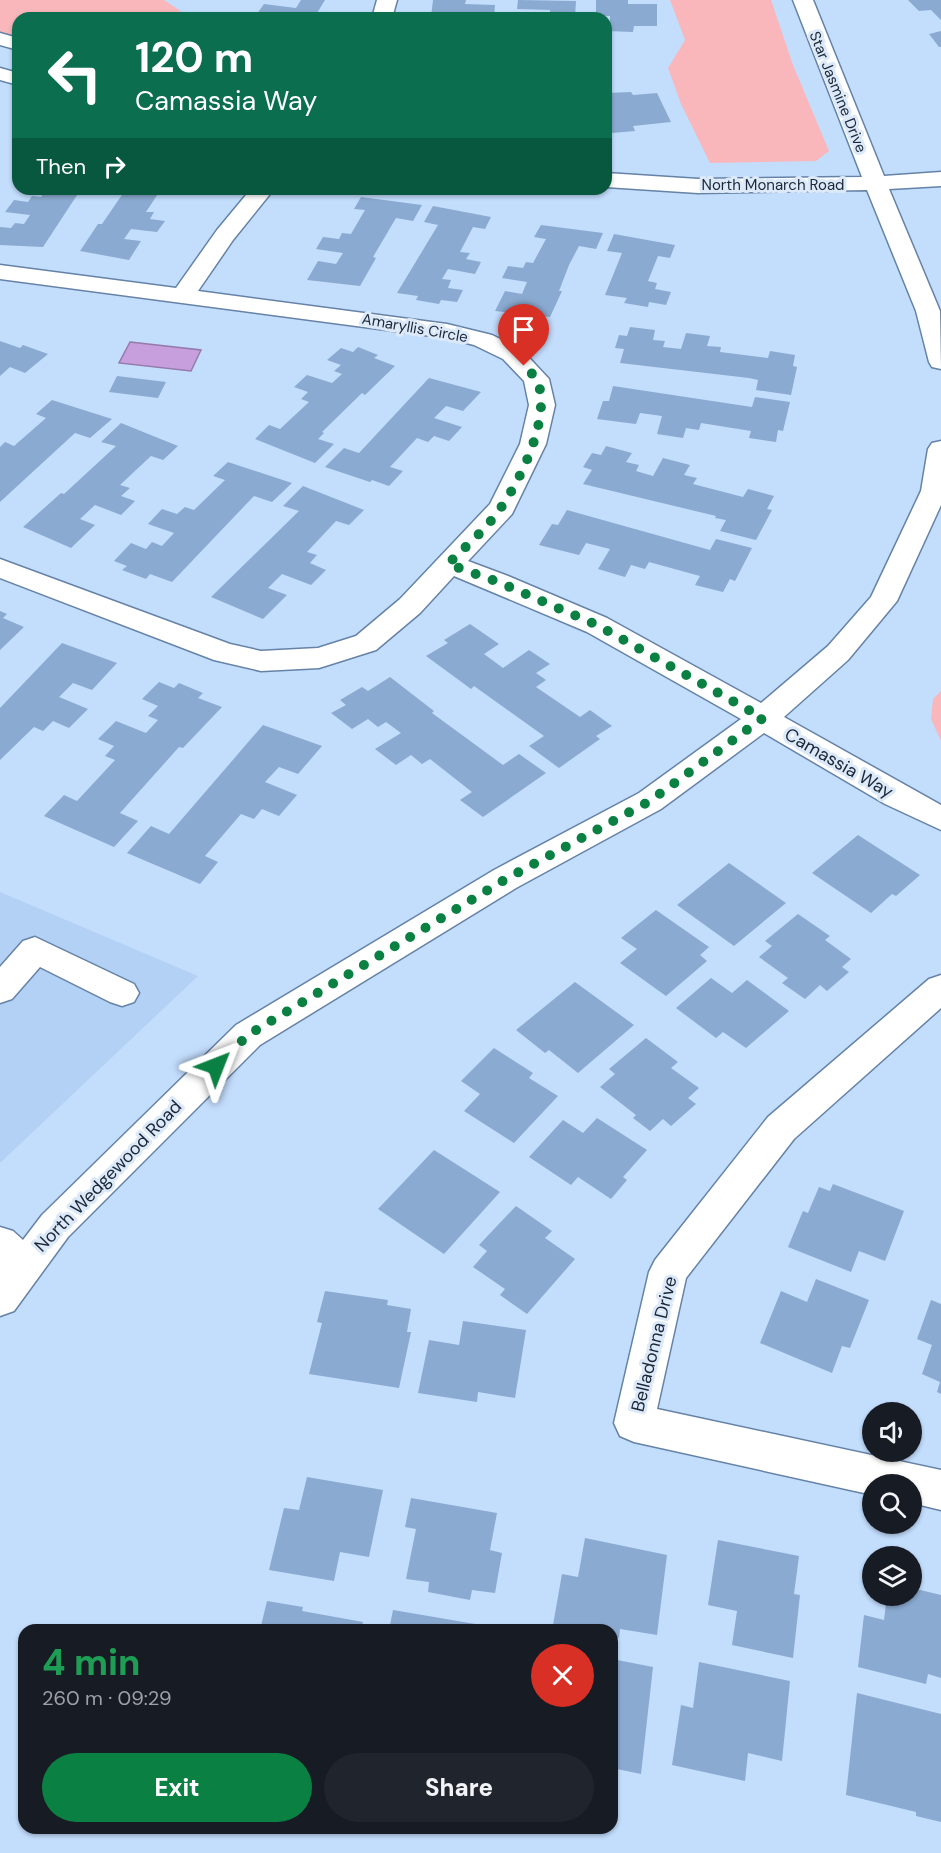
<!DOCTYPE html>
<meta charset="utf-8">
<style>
body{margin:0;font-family:"DM Sans",sans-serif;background:#20242c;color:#f1f3f6;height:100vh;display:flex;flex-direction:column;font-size:22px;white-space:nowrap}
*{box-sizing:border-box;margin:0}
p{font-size:20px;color:#9ea1a6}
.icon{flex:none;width:33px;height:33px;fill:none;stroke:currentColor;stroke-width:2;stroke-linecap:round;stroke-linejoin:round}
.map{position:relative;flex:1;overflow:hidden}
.drawer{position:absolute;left:18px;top:1624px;width:600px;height:210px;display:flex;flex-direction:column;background:#171b24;border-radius:18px;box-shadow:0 2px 4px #0004}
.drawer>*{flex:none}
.guide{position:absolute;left:12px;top:12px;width:600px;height:183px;border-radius:18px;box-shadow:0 2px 4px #0004;background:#0b6e4f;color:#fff;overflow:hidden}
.controls{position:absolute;left:862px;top:1402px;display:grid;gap:12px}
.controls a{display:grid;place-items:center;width:60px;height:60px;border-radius:50%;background:#171b24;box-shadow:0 2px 4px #0004;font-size:30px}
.pin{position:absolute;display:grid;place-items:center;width:51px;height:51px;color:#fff;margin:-62px -26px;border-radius:50% 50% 50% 0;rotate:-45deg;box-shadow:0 0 6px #0007}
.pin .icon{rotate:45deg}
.me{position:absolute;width:66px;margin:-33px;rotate:45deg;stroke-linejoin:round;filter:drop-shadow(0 0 4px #0008)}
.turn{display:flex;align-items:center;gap:21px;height:126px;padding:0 24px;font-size:27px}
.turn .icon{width:78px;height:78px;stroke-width:2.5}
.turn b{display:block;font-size:42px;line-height:51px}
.then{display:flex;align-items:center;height:57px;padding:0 24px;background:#0003;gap:12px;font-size:22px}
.round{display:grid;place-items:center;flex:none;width:63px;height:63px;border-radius:32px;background:#20242c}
.overview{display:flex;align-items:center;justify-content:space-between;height:102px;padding:0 24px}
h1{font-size:36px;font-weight:800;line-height:45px;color:#1e9e55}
.cta{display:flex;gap:12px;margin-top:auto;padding:12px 24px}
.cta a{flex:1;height:69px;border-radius:36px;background:#0b8043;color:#fff;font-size:24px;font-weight:800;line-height:69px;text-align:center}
.cta a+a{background:#20242c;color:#f1f3f6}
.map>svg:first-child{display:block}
</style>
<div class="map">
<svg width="941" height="1853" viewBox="0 0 941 1853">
<rect width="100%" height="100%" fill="#c3ddfd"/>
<path fill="#b3d1f5" d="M0,892L198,976L0,1163Z"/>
<g fill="#f9b7bb">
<path d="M0,0H164L191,18H18V44L0,39Z"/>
<path d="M670,0H771L793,65L829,151L816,161L710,163L681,104L668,68L685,40Z"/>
<path d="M941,691V741L931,719L933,699Z"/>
</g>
<path fill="#c89fdd" stroke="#947bab" stroke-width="1.5" d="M130,342L201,350L191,371L119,363Z"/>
<g fill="#8baad1">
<path d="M301,0H325L314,18L284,16L282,18H254L264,4L296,8Z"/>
<path d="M433,0H466L465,4L495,5L494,18L431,17Z"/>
<path d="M518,0L576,1L575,18H550V10L517,9Z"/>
<path d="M596,0H628V4H657V26H634L633,32L606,31V26H610V16H596Z"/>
<path d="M908,0H941V20L931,10L919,11Z"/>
<path d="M941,31V47H939L929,34Z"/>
<path d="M631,92L633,95L657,93L671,122L633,126L635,131L612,133L609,127H606V93Z"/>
<path d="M46,189H81L43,247L0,245V227L11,228L15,223L24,224L30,215L5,212L14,200L28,202L32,196L41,197Z"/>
<path d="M126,189H161L146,212H154L150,219L165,221L157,232L131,229L124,239L141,241L129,260L80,251L98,224H102Z"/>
<path d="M361,197L422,205L413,221L396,218L373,257L376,258L360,286L307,280L318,261L336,264L343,253L316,249L323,237L339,239L342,233L351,234L365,210L354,209Z"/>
<path d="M433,206L491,217L485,229L473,227L460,252L470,253L466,259L481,262L475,274L448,269L442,279L451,280L448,288L463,290L457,302L441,300L439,304L416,300L418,296L397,293L438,225L424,222Z"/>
<path d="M541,225L603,233L596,249L579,246L569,265L559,291H562L550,317L495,311L505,291L522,294L527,282L502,278L508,266L523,268L526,262L533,263L546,239L534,237Z"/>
<path d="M614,234L675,245L670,258L658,256L648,281L657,283L655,289L671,292L666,305L649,302L648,307L624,303L627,298L605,295L622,253L607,251Z"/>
<path d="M630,327L655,330L653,340L665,341L663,347L681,349L686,333L710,336L707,346L721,347L720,352L768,358L770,351L795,355L793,366L797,367L791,395L756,390L758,380L749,378L620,363L624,349L615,348L619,335L627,336Z"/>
<path d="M0,341L20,348L23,345L48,354L25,373L10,367L0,376Z"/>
<path d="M358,347L378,355L374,358L395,366L365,395L362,393L322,432L324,433L318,439L334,444L315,463L255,439L269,425L280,429L309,402L301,399L308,392L294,387L307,375L332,383L342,374L334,371L341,365L327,360L341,348L353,352Z"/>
<path d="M117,376L166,382L158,398L109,392Z"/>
<path d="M429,378L481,392L463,411L446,406L434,418L462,427L449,441L434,436L428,442L417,438L390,467L403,471L389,486L372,480L370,482L325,467L344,448L359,453Z"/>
<path d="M613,386L752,407L755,397L790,402L783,431L778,430L776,442L749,438L751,431L701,423L699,430L686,428L683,438L657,434L662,416L640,413L636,424L597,419L603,401H609Z"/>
<path d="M52,400L112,419L90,438L75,433L0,502V447L5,442L14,446L46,418L36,414Z"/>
<path d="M121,423L178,446L163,460L151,456L120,485L130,488L121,496L135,501L121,515L95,505L80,519L95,525L71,548L23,527L61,493L64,494L116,446L101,442Z"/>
<path d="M606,446L632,453L626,462L639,465L636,471L653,476L663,458L690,465L684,475L697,478L693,484L743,497L748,489L774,496L767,509L772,510L756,540L720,531L726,520L715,518L716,516L583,484L592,470L583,467L592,453L601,455Z"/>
<path d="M228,462L292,483L272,502L254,496L172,582L150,574L146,579L122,570L127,566L114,561L131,543L146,549L152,542L162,546L174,533L148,524L162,509L177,514L185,507L194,510L225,480L213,476Z"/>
<path d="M303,486L364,510L349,525L336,521L307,552L317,555L310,563L326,570L311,585L282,574L268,588L287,595L263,619L211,597L299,511L283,506Z"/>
<path d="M567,510L710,550L716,539L752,548L735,581L730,579L723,592L695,585L700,576L649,562L645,569L631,565L625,577L598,569L610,549L586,543L579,555L539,545L552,524L558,525Z"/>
<path d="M0,611L7,614L3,618L24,627L0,650Z"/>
<path d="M470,624L499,644L484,654L503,668L529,650L550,664L536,673L546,680L536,687L580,717L590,710L612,726L596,736L600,739L559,768L529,746L544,736L474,686L471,689L426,656L448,643L444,640Z"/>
<path d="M62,643L117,663L92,690L73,683L59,697L88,709L69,728L53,721L43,731L34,727L0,760V708Z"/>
<path d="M390,677L434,711L432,713L503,765L519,754L546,773L483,817L460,800L472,792L430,759L422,764L411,755L396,765L375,749L401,733L386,722L378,727L368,719L352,729L331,713L346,705L340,700L362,687L368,691Z"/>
<path d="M159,682L174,688L179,683L203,693L198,698L222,707L183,748L179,747L120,813L138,821L114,847L44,816L64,795L77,801L115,760L105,756L114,746L98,739L116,721L146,733L158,720L148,716L158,706L142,699Z"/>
<path d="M263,725L322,746L298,774L279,767L265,782L297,795L279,816L262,809L254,819L241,814L205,856L218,862L200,884L127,853L151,826L169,834Z"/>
<path d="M858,835L920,875L896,896L892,894L871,913L812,873Z"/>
<path d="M729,863L786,903L734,946L677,905Z"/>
<path d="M656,910L709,947L700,955L707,961L666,996L620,963L637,949L621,938Z"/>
<path d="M798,914L830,936L825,940L851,959L842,967L849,972L827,991L820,985L805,999L782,983L788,978L759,957L772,946L765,941Z"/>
<path d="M711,978L732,993L747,980L789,1011L746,1048L723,1032L716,1038L676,1008Z"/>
<path d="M575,982L634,1025L578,1073L549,1050L545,1053L516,1030Z"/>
<path d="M646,1038L678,1062L671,1068L699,1088L688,1098L696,1104L671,1126L663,1119L650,1131L633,1118L636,1115L600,1087L615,1074L609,1069Z"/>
<path d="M494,1048L533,1073L529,1078L558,1096L514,1143L464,1111L480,1094L461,1081Z"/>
<path d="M597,1118L647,1150L623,1177L627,1180L611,1199L578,1177L571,1185L529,1157L563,1120L583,1133Z"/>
<path d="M434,1150L500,1192L444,1254L378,1209Z"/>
<path d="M833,1184L904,1211L885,1261L859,1251L851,1272L788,1247L803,1211L808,1213L819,1187L830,1191Z"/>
<path d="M516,1206L552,1231L545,1238L575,1259L527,1314L500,1295L505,1289L473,1267L487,1251L479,1245Z"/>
<path d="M816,1279L869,1300L850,1348L842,1346L832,1373L760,1343L781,1291L807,1302Z"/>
<path d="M325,1291L388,1300L387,1305L411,1309L407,1332H411L399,1388L309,1374L322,1323L317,1322Z"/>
<path d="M931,1300L941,1304V1394L937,1392L940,1382L922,1374L932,1345L917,1339Z"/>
<path d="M463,1321L526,1330L515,1398L478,1392L477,1402L418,1393L429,1340L459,1345Z"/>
<path d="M307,1477L383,1490L369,1557L340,1552L334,1581L269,1570L284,1508L299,1510Z"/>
<path d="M411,1498L497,1513L490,1550L502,1553L495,1593L472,1590L470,1600L428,1592L429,1582L406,1579L416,1529L405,1527Z"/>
<path d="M585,1538L667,1555L657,1635L620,1629L619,1638L612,1636V1630H583L553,1625L562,1574L578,1577Z"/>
<path d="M718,1540L799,1556L794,1594L800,1595L793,1658L732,1645L737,1611L708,1605Z"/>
<path d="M912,1588L941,1595V1678L928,1674L926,1684L858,1667L864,1615L884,1620L887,1596H912Z"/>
<path d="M267,1601L303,1607L302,1611L363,1622L361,1630H260Z"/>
<path d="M393,1610L493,1627V1630H389Z"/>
<path d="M612,1659L653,1667L641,1774L612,1768Z"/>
<path d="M699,1662L790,1681L782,1761L748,1753L745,1781L672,1765L681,1705L693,1708Z"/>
<path d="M857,1693L941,1714V1822L916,1816V1812L846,1795Z"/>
</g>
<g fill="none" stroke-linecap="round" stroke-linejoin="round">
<defs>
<g id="minor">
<path d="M377,0H397L392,18H372Z"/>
<path d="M793,0H813L884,176L941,172V186L889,189L940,311L941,369L932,367L929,362L916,311L867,190L698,193L606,187V173L698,179L862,177Z"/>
<path d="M0,33L18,38V50L0,45Z"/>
<path d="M0,68L18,73V85L0,80Z"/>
<path d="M251,189H274L233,240L198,291L447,324L492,335L521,349L549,379L555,405L546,444L512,514L468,561L508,576L607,618L761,703L828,646L871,597L921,491L928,449L932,443L941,441V505L897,601L848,660L784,717L941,805V830L885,804L764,733L661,809L516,888L260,1045L68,1237L14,1311L0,1316V1227L13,1231L23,1240L42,1215L236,1025L494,870L639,793L741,719L587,632L454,576L420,613L376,650L319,668L261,671L214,660L0,578V559L230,644L261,651L318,648L356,636L400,599L490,504L520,444L529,405L524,381L503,359L474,345L447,338L0,279V265L176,288L217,230Z"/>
<path d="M35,937L134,984L139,993L134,1002L122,1006L110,1002L40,967L12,999L0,1003V967L23,941Z"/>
<path d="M941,975V1008L794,1139L686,1278L657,1409L941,1470V1510L912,1503V1485H873V1495L634,1442L620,1436L614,1423L649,1272L655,1260L768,1117L929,979Z"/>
</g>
</defs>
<use href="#minor" stroke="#6582a7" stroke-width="3"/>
<use href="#minor" fill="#fff" fill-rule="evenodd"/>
</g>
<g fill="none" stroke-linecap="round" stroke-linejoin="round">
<path stroke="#0b8043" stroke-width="10" stroke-dasharray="0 18" d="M216,1066L248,1035L506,879L650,801L763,718L597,625L498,582L448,564C466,546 488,528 502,506C522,477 552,415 537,380C534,375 528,370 524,366"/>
</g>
<g text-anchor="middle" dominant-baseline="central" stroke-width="6" stroke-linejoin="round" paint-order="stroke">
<g font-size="15" fill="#1b2736" stroke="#dce9f9">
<text transform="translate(838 92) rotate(68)">Star Jasmine Drive</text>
<text x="773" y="185">North Monarch Road</text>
<text transform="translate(415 328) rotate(10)">Amaryllis Circle</text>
</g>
<g font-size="18" fill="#1b2736" stroke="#dce9f9">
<text transform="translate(839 763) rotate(30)">Camassia Way</text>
<text transform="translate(108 1176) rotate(-46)">North Wedgewood Road</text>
<text transform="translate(654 1344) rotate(-76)">Belladonna Drive</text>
</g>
</g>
</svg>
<div class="controls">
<a><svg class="icon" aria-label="sound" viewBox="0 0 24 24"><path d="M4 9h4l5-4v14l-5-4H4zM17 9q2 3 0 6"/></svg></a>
<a><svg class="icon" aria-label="search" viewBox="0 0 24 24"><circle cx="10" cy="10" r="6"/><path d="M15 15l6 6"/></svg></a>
<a><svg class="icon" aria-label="layers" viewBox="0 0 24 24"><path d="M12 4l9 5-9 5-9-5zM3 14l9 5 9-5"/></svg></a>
</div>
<div class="pin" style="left:524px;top:366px;background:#d93025"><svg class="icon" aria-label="arrive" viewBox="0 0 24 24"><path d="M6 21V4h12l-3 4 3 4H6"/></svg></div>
<svg class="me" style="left:216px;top:1066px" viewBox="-20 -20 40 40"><path d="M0-17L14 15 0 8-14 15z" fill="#0b8043" stroke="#fff" stroke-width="4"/></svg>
<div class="guide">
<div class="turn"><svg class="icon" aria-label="left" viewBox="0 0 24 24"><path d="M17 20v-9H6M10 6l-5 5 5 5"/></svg><div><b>120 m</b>Camassia Way</div></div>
<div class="then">Then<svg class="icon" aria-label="right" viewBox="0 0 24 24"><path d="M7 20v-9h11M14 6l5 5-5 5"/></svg></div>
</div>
<section class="drawer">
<div class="overview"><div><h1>4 min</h1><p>260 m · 09:29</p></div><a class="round" style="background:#d93025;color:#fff"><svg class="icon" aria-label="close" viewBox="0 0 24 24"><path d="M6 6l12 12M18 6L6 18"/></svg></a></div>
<div class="cta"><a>Exit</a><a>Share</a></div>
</section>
</div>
